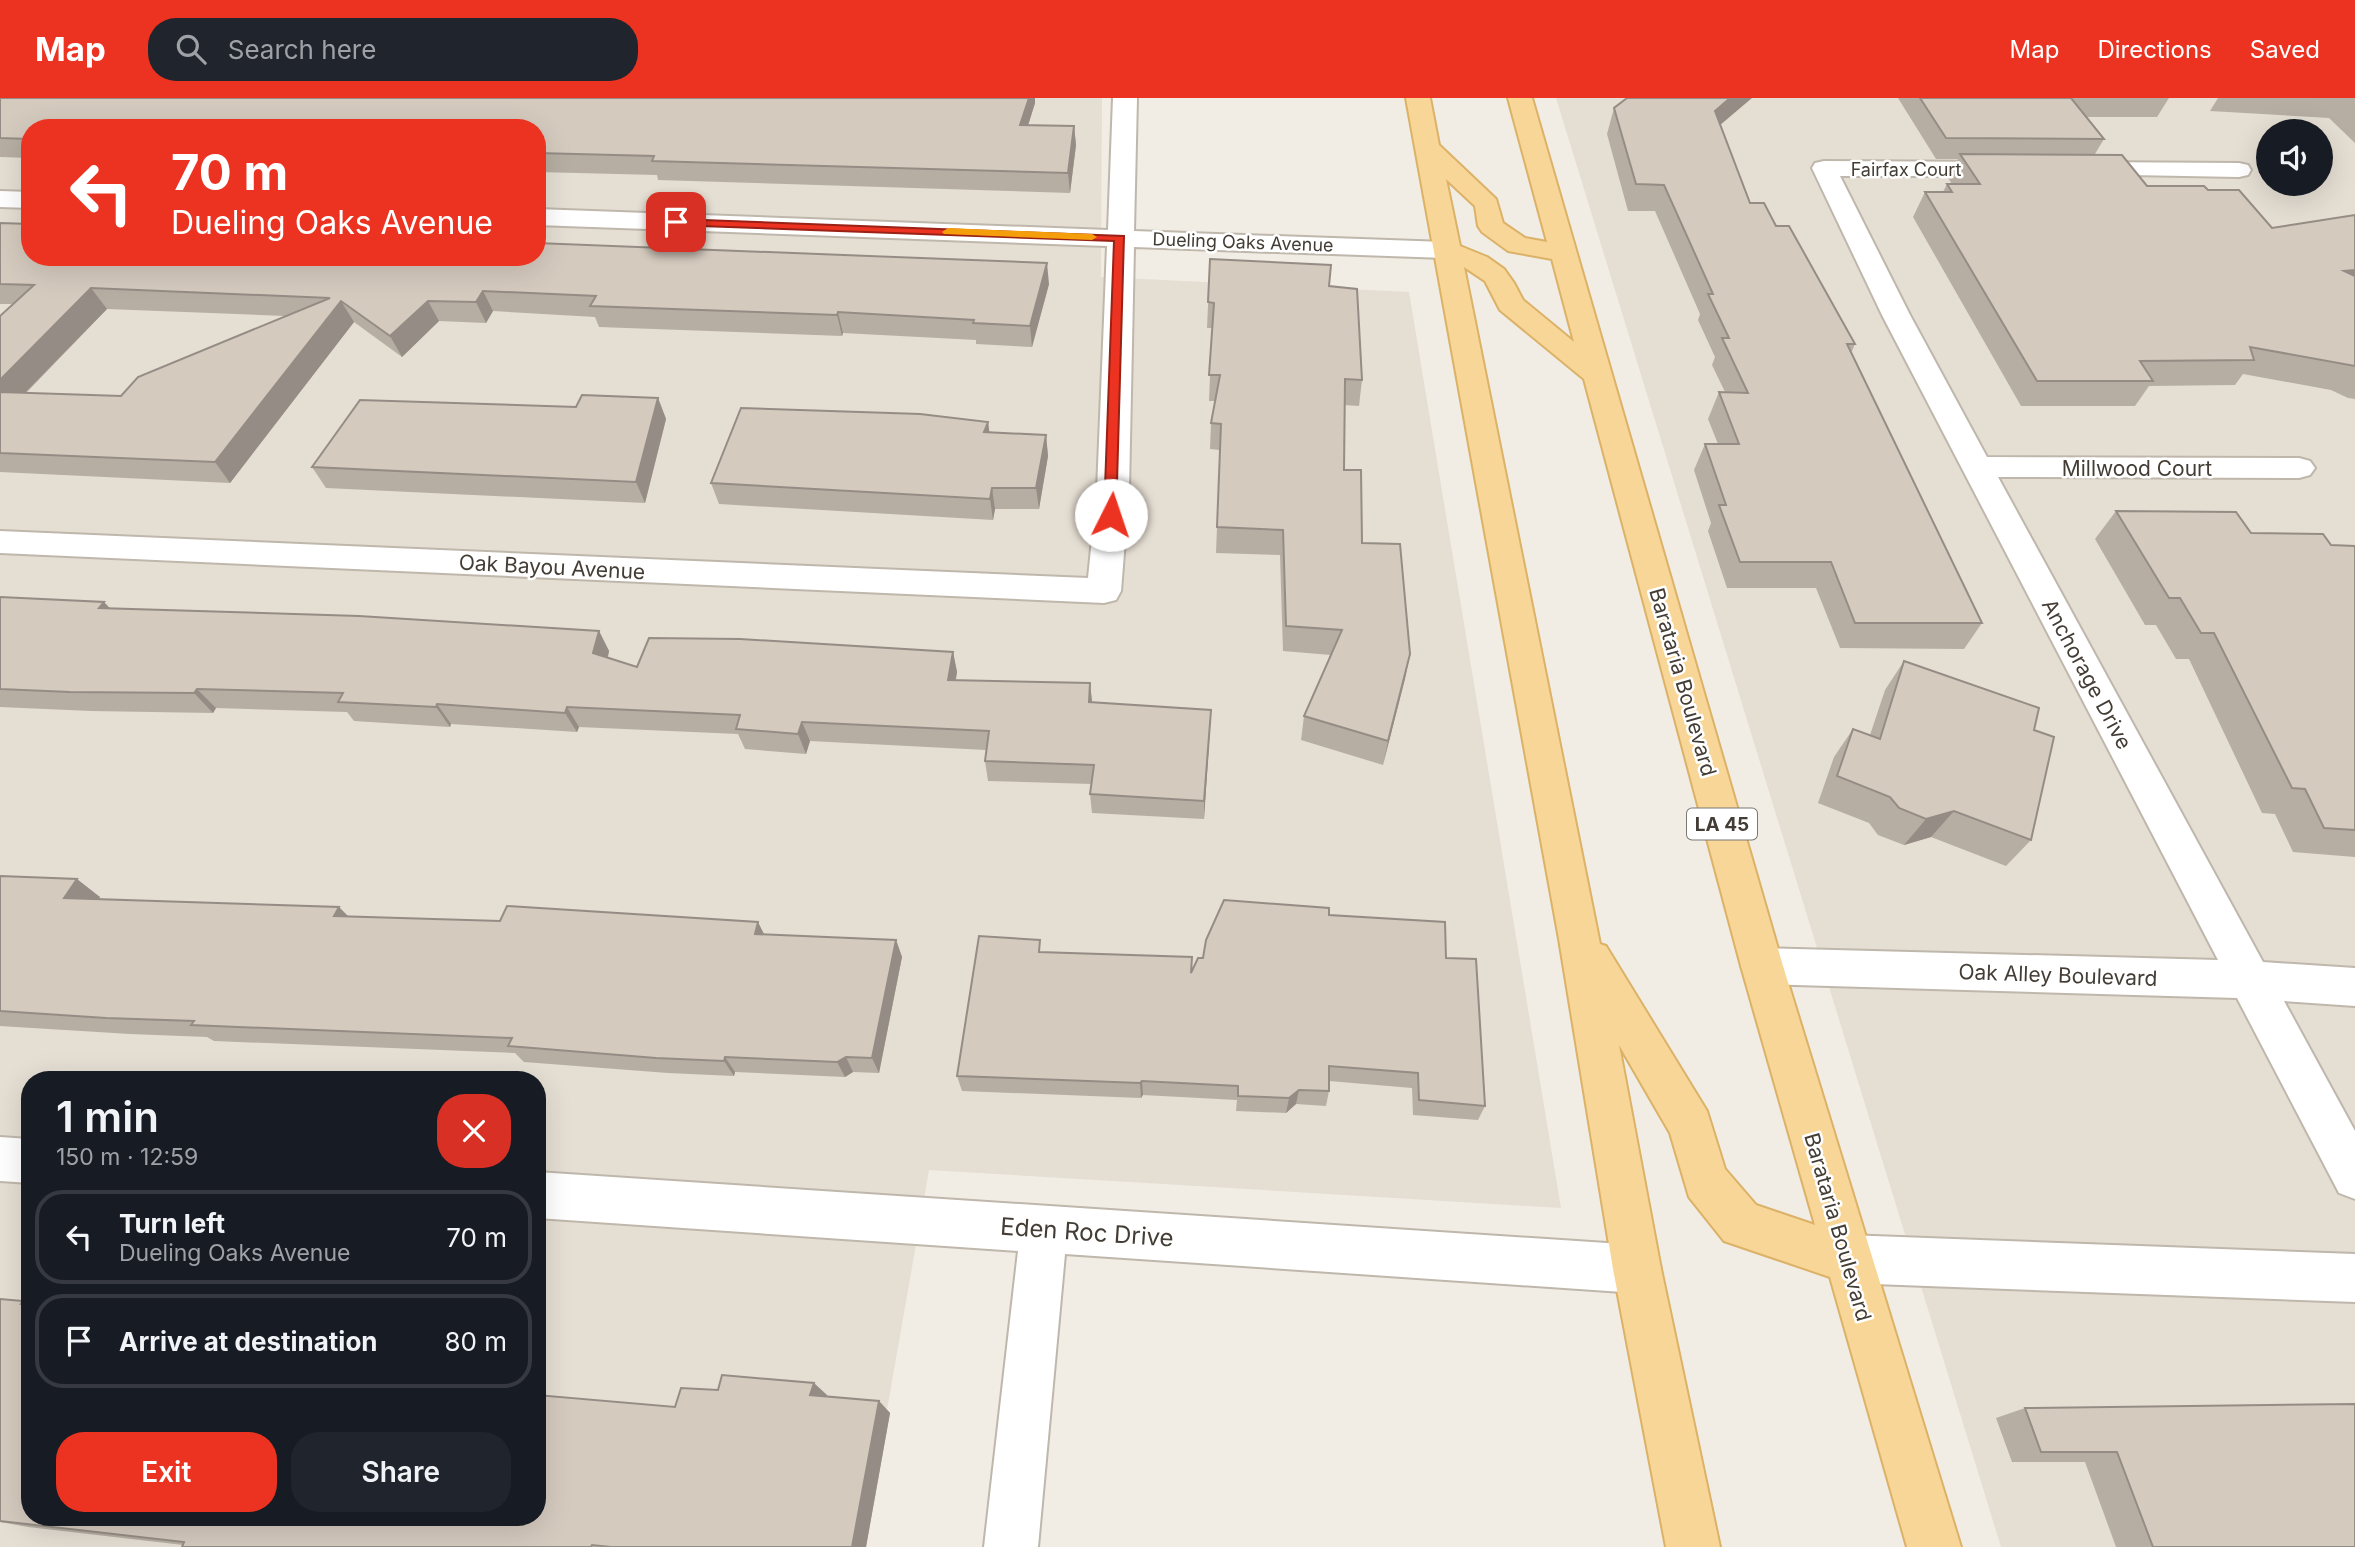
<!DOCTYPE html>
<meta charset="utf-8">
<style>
body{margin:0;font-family:Inter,sans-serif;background:#20242c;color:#f1f3f6;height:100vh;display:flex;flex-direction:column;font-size:26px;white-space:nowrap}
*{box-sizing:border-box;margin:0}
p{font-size:23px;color:#9ea1a6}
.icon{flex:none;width:38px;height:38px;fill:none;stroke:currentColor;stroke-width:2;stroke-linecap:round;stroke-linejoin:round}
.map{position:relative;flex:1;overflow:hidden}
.sheet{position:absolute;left:21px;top:973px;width:525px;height:455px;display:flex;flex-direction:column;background:#171b24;border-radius:28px;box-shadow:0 7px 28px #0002}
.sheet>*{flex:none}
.guide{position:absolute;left:21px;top:21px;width:525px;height:147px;border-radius:28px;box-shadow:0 7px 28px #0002;background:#ec3321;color:#fff;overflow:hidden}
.tools{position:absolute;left:2256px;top:21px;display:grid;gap:14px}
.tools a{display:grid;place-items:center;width:77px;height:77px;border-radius:50%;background:#171b24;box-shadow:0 7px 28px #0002;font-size:35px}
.pin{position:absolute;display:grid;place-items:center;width:60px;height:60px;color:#fff;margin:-30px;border-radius:14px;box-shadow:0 4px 10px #0006}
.me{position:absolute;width:77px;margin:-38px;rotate:4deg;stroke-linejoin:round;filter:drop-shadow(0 0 5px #0008)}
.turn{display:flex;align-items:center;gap:24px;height:147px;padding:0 35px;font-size:32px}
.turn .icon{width:91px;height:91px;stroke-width:2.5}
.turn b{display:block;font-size:49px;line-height:60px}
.round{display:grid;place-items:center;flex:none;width:74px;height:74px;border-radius:28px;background:#20242c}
.headline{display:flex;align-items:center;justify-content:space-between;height:119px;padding:0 35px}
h1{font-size:42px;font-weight:600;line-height:52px}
.cta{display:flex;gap:14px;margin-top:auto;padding:14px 35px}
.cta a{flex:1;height:80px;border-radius:28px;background:#ec3321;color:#fff;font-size:28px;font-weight:600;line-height:80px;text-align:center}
.cta a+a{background:#20242c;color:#f1f3f6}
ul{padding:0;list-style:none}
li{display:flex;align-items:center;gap:21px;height:94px;margin:0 14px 10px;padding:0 21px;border:4px solid #363941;border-radius:28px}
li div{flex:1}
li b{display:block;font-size:26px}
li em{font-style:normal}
header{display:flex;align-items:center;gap:42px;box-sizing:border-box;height:98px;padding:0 35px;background:#ec3321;color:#fff}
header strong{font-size:33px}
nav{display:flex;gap:38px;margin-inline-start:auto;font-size:24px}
.search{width:490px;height:63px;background:#20242c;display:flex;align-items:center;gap:18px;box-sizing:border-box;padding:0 24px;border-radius:28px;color:#9ea1a6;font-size:26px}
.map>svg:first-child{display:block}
</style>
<header>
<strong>Map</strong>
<div class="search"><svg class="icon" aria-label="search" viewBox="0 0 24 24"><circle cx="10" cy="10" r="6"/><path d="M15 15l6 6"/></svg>Search here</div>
<nav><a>Map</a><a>Directions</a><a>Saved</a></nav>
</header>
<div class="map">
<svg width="2355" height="1449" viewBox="0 0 2355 1449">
<rect width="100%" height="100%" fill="#f1ede5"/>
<g fill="#e5ded3" fill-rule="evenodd">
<path d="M0,0H1102L1101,179L1409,194L1561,1110L929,1072L863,1449H0ZM30,30H537V159H30ZM30,982H537V1419H30Z"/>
<path d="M1556,0H2355V1449H2001ZM2268,33H2320V86H2268Z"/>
</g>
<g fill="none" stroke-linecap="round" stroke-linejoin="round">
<defs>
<g id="minor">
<path d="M1113,0H1137L1134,133L1445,144L1454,146L1458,152L1454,158L1445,160L1134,149L1129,392L1121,493L1116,502L1104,505L0,455V433L1088,480L1097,392L1107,148L537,127V111L1108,132Z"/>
<path d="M1824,63L2005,64L2014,66L2017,71L2014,76L2005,78H1840L1910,217L1987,359L2299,360L2310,363L2315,370L2310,377L2299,380L1998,379L2263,864L2355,870V908L2284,903L2355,1033V1101L2339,1095L2237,900L1762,886L1747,881L1741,868L1747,855L1762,850L2218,862L1882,217L1812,70L1815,65Z"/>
<path d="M2083,64L2239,65L2248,67L2251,72L2248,77L2239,79L2074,76L2071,71L2074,66Z"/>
<path d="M0,93L30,94V110L0,109Z"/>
<path d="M0,1039L30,1041V1085L0,1083Z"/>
<path d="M537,1074L1637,1147L1654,1154L1661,1171L1654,1188L1637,1195L1065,1156L1038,1449H984L1018,1153L537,1120Z"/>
<path d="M1847,1137L2355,1156V1204L1847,1185L1830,1178L1823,1161L1830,1144Z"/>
</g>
<path id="major" d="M1406,0H1430L1439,47L1496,101L1503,125L1525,140L1547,144L1508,0H1532L1783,868L1961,1449H1907L1830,1179L1724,1143L1689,1099L1670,1035L1619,947L1661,1171L1720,1449H1666L1613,1171L1559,841ZM1446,81L1475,108L1478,128L1482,134L1508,153L1552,161L1574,244L1523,202L1514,185L1504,171L1487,159L1460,148ZM1464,169L1485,183L1500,212L1584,281L1741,868L1815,1127L1756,1107L1725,1071L1707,1013L1606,848L1600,846Z"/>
</defs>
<use href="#minor" stroke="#bfb7ab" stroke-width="4"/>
<use href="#major" stroke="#dbb268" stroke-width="4"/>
<use href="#minor" fill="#fff" fill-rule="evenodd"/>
<use href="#major" fill="#f8d697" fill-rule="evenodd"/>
</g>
<g fill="#b7aea3" fill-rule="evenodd">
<path d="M0,0H1035V5L1028,28H1074L1076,47L1070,95L658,82L657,77L537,74V30H30V60L0,59Z"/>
<path d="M1898,0H2169L2157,19H2087L2104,41L2095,56L2147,88L2208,92L2272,130L2355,117V301L2348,300L2331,292L2243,276L2235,287L2149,288L2135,308H2021L1913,119L1925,94H1943L1947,86H1952L1948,80L1958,61H1936Z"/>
<path d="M2218,0H2355V45L2329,20L2210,13Z"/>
<path d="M1614,10L1720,27L1750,105L1776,128L1855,246L1851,255L1982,525L1964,551L1840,550L1816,490H1727L1708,433L1711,425L1694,372L1705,346H1718L1708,321L1719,294H1725L1712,267L1715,259L1698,222L1700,216L1655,113H1628L1607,36Z"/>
<path d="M0,125L1049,186L1032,249L976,246V242L843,235L842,238L599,229L595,219L493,213L486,225L439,223L402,259L354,224L230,385L0,374V218L13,206H0ZM107,211L285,218L121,298L26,295Z"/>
<path d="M1210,161L1329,188L1362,282L1359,308L1344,307V372L1362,445L1410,556L1383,667L1301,642L1304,618L1331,557L1283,553L1280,457L1216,455L1220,352L1210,351L1211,325L1215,303H1209L1212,230H1207Z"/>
<path d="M658,300L666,321L645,405L326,390L312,369L576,309Z"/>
<path d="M988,324L989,334L1046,337L1048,358L1039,411H995L993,422L719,406L711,385Z"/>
<path d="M2116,413L2331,447L2355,448V759L2293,754L2275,716L2262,715L2189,561H2176L2156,527H2145L2095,441Z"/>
<path d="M0,499L110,510L599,533L609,553L608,559L637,569L953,554L957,574L956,582L1090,585L1092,604L1211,612L1204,721L1092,715L1090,696L1092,686L988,683L985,663L986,652L810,643L806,656L745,651L738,636L579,629L577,634L451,626L450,629L354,623L347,614L216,610L213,615L91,613L0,609Z"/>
<path d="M1904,563L2034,632L2031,742L2006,768L1931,739L1904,747L1878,737L1869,725L1818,705L1834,659L1853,631L1870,637L1885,592Z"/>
<path d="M0,778L100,799L99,801L348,819L896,842L902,859L879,975L853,974L845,979L735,974L734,978L668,975L524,964L515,955L214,943L207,939L130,936L0,928Z"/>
<path d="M1329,817L1446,860L1485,1008L1478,1022L1413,1017L1412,990L1329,983V993L1326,1008L1296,1006L1286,1015L1236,1013L1237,1002L1143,997L1141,1000L962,993L957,978L1042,854L1192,859V873L1203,860Z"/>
<path d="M0,1201L30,1419L675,1309L827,1297L826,1298L879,1303L890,1315L866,1449H182L183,1447L28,1429L0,1424Z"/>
<path d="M2025,1310L2355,1449H2116L2085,1364H2012L1996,1320Z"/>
</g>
<g fill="#958d85">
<path d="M1029,0H1035V5L1022,46L1020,27Z"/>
<path d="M1730,0H1752L1706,39L1715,13Z"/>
<path d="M1074,28L1076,47L1070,95L1068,75Z"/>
<path d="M1047,165L1049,186L1032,249L1030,228Z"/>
<path d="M2355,172V193L2344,173Z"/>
<path d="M91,190L107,211L15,305L0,298V282Z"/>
<path d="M483,193L493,213L486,225L476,204Z"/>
<path d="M341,203L354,224L230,385L215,364Z"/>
<path d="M428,203L439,223L402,259L390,238Z"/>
<path d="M838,214L843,235L842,238L837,217Z"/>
<path d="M658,300L666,321L645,405L636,384Z"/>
<path d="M988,324L991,345L984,334Z"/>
<path d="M1046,337L1048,358L1039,411L1036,390Z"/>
<path d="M992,390L995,411L993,422L990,401Z"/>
<path d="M104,504L123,524L99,510Z"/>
<path d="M599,533L609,553L604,575L593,555Z"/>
<path d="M953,554L957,574L952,601L948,582Z"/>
<path d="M1410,556L1405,581L1383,667L1388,643Z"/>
<path d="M1090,585L1092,604H1089Z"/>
<path d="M197,591L216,610L213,615L194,595Z"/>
<path d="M437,606L451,626L450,629L436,609Z"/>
<path d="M567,609L579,629L577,634L565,615Z"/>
<path d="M1211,612L1210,631L1204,721V703Z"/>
<path d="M802,624L810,643L806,656L798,636Z"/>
<path d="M1954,713L1931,739L1904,747L1926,721Z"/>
<path d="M77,781L100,799L88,817L64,800Z"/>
<path d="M339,809L357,827L334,818Z"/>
<path d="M758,824L767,842L755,836Z"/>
<path d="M896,842L902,859L879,975L872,960Z"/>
<path d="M725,959L735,974L734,978L724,963Z"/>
<path d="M846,959L853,974L845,979L837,964Z"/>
<path d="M1142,983L1143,997L1141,1000L1140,985Z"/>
<path d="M1299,992L1296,1006L1286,1015L1289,1000Z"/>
<path d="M23,1203L30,1205V1210L21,1206Z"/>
<path d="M814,1285L827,1297L823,1309L810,1297Z"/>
<path d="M879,1303L890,1315L866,1449H852Z"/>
</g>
<g fill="#d5cabe" stroke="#958d85" stroke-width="2">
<path d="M0,0H1029L1020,27L1074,28L1068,75L652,63L654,58L537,55V30H30V41L0,40Z"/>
<path d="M1627,0H1730L1715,13L1750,105H1764L1776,128H1789L1855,246H1847L1982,525H1855L1831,464H1740L1719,407H1726L1705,346H1739L1719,294L1748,295L1722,240H1729L1708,196H1713L1664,87L1636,86L1614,10Z"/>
<path d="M1920,0H2071L2104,41L1946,40Z"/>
<path d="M1960,56L2122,57L2147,88H2204L2208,92H2239L2272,130L2355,117V172L2344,173L2355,178V268L2250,249L2254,262L2140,263L2153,283H2037L1925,94H1952L1947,86H1980Z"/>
<path d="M0,125L30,126V159H537V145L1047,165L1030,228L973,225L974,222L838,214L837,217L590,208L596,198L483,193L476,204L428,203L390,238L341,203L215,364L0,355V294L121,298L138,279L330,200L91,190L0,282V218L34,187L0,186Z"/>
<path d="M1210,161L1331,167L1329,188L1357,191L1362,282L1345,281L1344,372H1361L1362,445L1400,446L1410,556L1388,643L1304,618L1342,532L1286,528L1283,432L1217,429L1221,326L1211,325L1220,277H1209L1214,205L1208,204Z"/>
<path d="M582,297L658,300L636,384L312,369L360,302L576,309Z"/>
<path d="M741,310L920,316L988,324L984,334L1046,337L1036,390H992L990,401L711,385Z"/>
<path d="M2116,413L2236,414L2251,435L2323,436L2331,447L2355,448V732L2324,730L2305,691L2292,690L2214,535H2201L2180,500H2169Z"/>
<path d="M0,499L104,504L99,510L359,518L599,533L593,555L637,569L649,540L740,541L953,554L948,582L1090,585L1089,604L1211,612L1204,703L1090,696L1094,667L985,663L989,633L802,624L798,636L736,631L740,617L567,609L565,615L437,606L436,609L338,604L343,595L197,591L194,595L70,594L0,591Z"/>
<path d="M1904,563L2039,610L2034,632L2054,639L2031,742L1954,713L1926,721L1899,710L1890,699L1837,678L1853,631L1880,641Z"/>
<path d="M0,778L77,781L64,800L339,809L334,818L500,823L507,808L758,824L755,836L896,842L872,960L846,959L837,964L725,959L724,963L656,960L508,948L512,940L191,927L194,923L106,920L0,913Z"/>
<path d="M1224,802L1329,810V817L1445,824L1446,860L1476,861L1485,1008L1419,1002L1418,975L1329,968V993L1299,992L1289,1000L1238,998V988L1142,983L1140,985L957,978L979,838L1040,842L1039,854L1192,859L1191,875L1198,860H1203L1206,842Z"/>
<path d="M0,1201L23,1203L21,1206L30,1207V1419H537V1297L675,1309L681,1290L718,1292L722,1277L814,1285L810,1297L879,1303L852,1449H611L592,1447L591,1449H182L184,1444L0,1423Z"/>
<path d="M2355,1306V1449H2153L2117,1354H2041L2025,1310Z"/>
</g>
<path fill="#ec3321" stroke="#992115" stroke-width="2" d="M676,121L1124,138L1116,420H1106L1104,417L1114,143L672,127L671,124Z"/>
<path fill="#f59e0b" d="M948,130L1092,136L1097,139L1092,142L944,136L942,134Z"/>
<g text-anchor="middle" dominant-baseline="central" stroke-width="5" stroke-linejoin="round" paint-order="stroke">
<g font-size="18" fill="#433d35" stroke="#fff">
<text x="1906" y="71">Fairfax Court</text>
<text transform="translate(1243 144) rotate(2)">Dueling Oaks Avenue</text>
</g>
<rect fill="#fff" stroke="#7b7772" stroke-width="2" x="1687" y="710.5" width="70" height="31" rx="5"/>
<g font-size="19" font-weight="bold" fill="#433d35">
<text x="1722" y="726">LA 45</text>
</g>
<g font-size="21" fill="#433d35" stroke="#fff">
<text x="2137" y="370">Millwood Court</text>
<text transform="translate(552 469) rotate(3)">Oak Bayou Avenue</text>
<text transform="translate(2087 576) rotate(62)">Anchorage Drive</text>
<text transform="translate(1683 584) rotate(74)">Barataria Boulevard</text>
<text transform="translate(2058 877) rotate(2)">Oak Alley Boulevard</text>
<text transform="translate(1838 1129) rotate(74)">Barataria Boulevard</text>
</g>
<g font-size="24" fill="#433d35" stroke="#fff">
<text transform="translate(1087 1134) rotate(4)">Eden Roc Drive</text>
</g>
</g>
</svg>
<div class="tools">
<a><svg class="icon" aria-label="sound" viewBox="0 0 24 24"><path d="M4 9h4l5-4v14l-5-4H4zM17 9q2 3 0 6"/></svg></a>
</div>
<div class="pin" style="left:676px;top:124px;background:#d93025"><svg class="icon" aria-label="arrive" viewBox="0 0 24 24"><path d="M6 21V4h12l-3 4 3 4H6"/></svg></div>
<svg class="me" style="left:1111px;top:417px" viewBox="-20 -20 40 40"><circle r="19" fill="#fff"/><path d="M0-13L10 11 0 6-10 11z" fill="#ec3321"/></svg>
<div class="guide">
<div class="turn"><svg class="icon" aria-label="left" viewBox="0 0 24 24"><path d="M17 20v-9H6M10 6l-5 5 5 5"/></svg><div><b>70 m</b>Dueling Oaks Avenue</div></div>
</div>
<section class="sheet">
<div class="headline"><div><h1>1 min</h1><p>150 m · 12:59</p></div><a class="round" style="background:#d93025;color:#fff"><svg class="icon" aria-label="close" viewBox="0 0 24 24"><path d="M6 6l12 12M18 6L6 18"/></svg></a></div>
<ul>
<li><svg class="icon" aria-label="left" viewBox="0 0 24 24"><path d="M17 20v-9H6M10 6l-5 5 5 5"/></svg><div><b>Turn left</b><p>Dueling Oaks Avenue</p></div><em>70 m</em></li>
<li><svg class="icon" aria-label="arrive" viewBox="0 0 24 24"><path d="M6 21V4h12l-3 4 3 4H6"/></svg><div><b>Arrive at destination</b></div><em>80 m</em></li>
</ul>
<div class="cta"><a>Exit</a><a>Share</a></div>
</section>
</div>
